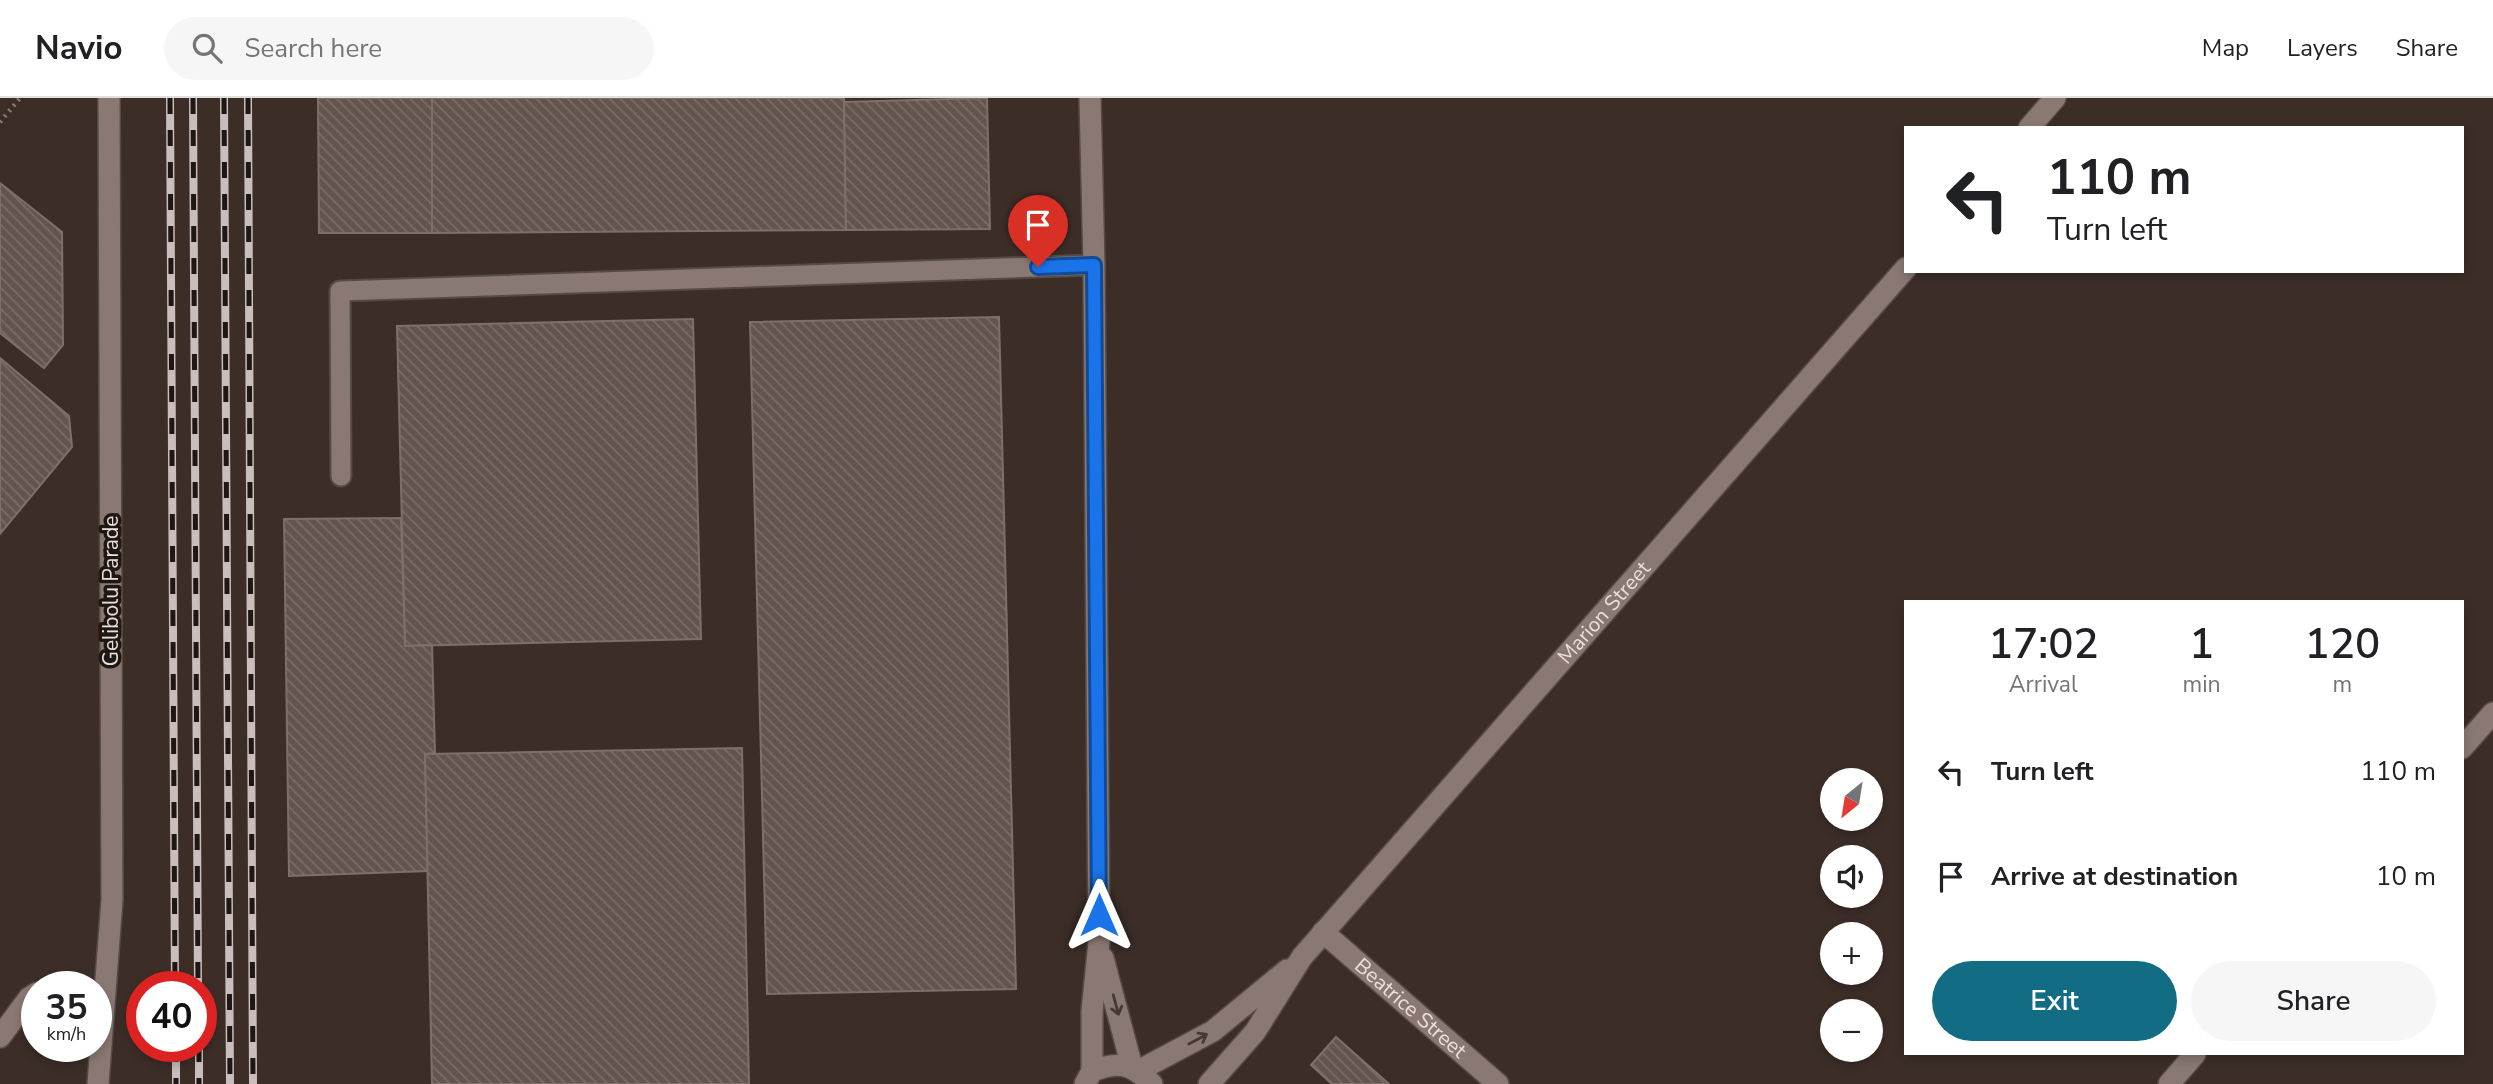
<!DOCTYPE html>
<meta charset="utf-8">
<style>
body{margin:0;font-family:"Nunito Sans",sans-serif;background:#f6f6f6;color:#202124;height:100vh;display:flex;flex-direction:column;font-size:26px;white-space:nowrap}
*{box-sizing:border-box;margin:0}
p{font-size:23px;color:#757577}
.icon{flex:none;width:38px;height:38px;fill:none;stroke:currentColor;stroke-width:2;stroke-linecap:round;stroke-linejoin:round}
.map{position:relative;flex:1;overflow:hidden}
.sheet{position:absolute;left:1904px;top:502px;width:560px;height:455px;display:flex;flex-direction:column;background:#fff;border-radius:0px;box-shadow:0 4px 10px #0003}
.sheet>*{flex:none}
.banner{position:absolute;left:1904px;top:28px;width:560px;height:147px;border-radius:0px;box-shadow:0 4px 10px #0003;background:#fff;color:#202124;overflow:hidden}
.needle{width:46px;rotate:210deg}
.controls{position:absolute;left:1820px;top:670px;display:grid;gap:14px}
.controls a{display:grid;place-items:center;width:63px;height:63px;border-radius:50%;background:#fff;box-shadow:0 4px 10px #0003;font-size:35px}
.speed{position:absolute;left:21px;top:873px;display:flex;gap:14px;font-size:35px;font-weight:700;text-align:center}
.speed>*{display:grid;place-content:center;width:91px;height:91px;border-radius:50%;background:#fff;box-shadow:0 4px 10px #0003;line-height:1}
.speed small{font-size:18px;font-weight:400}
.speed .limit{border:10px solid #d22;background:#fff;color:#111}
.pin{position:absolute;display:grid;place-items:center;width:60px;height:60px;color:#fff;margin:-72px -30px;border-radius:50% 50% 50% 0;rotate:-45deg;box-shadow:0 0 7px #0007}
.pin .icon{rotate:45deg}
.me{position:absolute;width:77px;margin:-38px;rotate:0deg;stroke-linejoin:round;filter:drop-shadow(0 0 5px #0008)}
.turn{display:flex;align-items:center;gap:24px;height:147px;padding:0 28px;font-size:32px}
.turn .icon{width:91px;height:91px;stroke-width:2.5}
.turn b{display:block;font-size:49px;line-height:60px}
.eta{display:flex;justify-content:space-evenly;align-items:center;height:119px;text-align:center}
.eta b{font-size:42px;font-weight:600;line-height:49px}
.action{display:flex;gap:14px;margin-top:auto;padding:14px 28px}
.action a{flex:1;height:80px;border-radius:42px;background:#126d84;color:#fff;font-size:28px;font-weight:600;line-height:80px;text-align:center}
.action a+a{background:#f6f6f6;color:#202124}
ul{padding:0;list-style:none}
li{display:flex;align-items:center;gap:21px;height:105px;padding:0 28px}
li div{flex:1}
li b{display:block;font-size:26px}
li em{font-style:normal}
header{display:flex;align-items:center;gap:42px;box-sizing:border-box;height:98px;padding:0 35px;background:#fff;border-bottom:2px solid #e0e0e0}
header strong{font-size:33px}
nav{display:flex;gap:38px;margin-inline-start:auto;font-size:24px}
.search{width:490px;height:63px;background:#f6f6f6;display:flex;align-items:center;gap:18px;box-sizing:border-box;padding:0 24px;border-radius:38px;color:#757577;font-size:26px}
.map>svg:first-child{display:block}
</style>
<header>
<strong>Navio</strong>
<div class="search"><svg class="icon" aria-label="search" viewBox="0 0 24 24"><circle cx="10" cy="10" r="6"/><path d="M15 15l6 6"/></svg>Search here</div>
<nav><a>Map</a><a>Layers</a><a>Share</a></nav>
</header>
<div class="map">
<svg width="2493" height="986" viewBox="0 0 2493 986">
<defs>
<pattern id="building-back-hatch" width="6" height="6" patternUnits="userSpaceOnUse" patternTransform="scale(1.75)"><rect width="6" height="6" fill="#64544e"/><path d="M-1 5l2 2M0 0l6 6M5-1l2 2" fill="none" stroke="#7a6c67"/></pattern>
</defs>
<rect width="100%" height="100%" fill="#3c2d27"/>
<g fill="url(#building-back-hatch)" stroke="#806f69" stroke-width="2">
<path d="M318,0H432V135H319Z"/>
<path d="M432,0H844L846,132L432,135Z"/>
<path d="M987,0L990,131L846,132L844,4Z"/>
<path d="M0,85L62,134L63,247L44,270L0,235Z"/>
<path d="M999,219L1016,891L767,896L750,224Z"/>
<path d="M693,221L701,541L405,548L397,228Z"/>
<path d="M0,260L69,318L72,349L0,436Z"/>
<path d="M401,420L405,548L432,547L435,655L425,656L428,773L289,778L284,421Z"/>
<path d="M742,650L749,986H432L425,656Z"/>
<path d="M1336,939L1389,986H1332L1311,967Z"/>
</g>
<g fill="none" stroke-linecap="round" stroke-linejoin="round">
<defs>
<path id="service" d="M341,378L340,193L1094,167"/>
<g id="minor">
<path d="M2029,30L2055,0"/>
<path d="M2462,650L2493,615"/>
<path id="s1" d="M1323,834L1498,986"/>
<path d="M0,939L29,900L37,895"/>
<path d="M1138,973L1213,933L1287,872"/>
<path d="M98,986L112,802L109,0"/>
<path id="s2" d="M1209,986L1255,934L1302,859L1906,170"/>
<path d="M2169,986L2195,956"/>
</g>
<g id="tertiary">
<path d="M1090,0L1094,167L1099,844L1092,913V973"/>
<path d="M1103,860L1132,969"/>
<path d="M1085,986L1092,973C1120,963 1130,965 1152,986"/>
</g>
</defs>
<use href="#service" stroke="#564a45" stroke-width="23"/>
<use href="#minor" stroke="#564a45" stroke-width="24"/>
<use href="#tertiary" stroke="#564a45" stroke-width="24"/>
<path stroke="#8a7e79" stroke-width="4.5" stroke-dasharray="2 5" stroke-linecap="butt" d="M0,24L20,0"/>
<use href="#service" stroke="#8a7972" stroke-width="19"/>
<use href="#minor" stroke="#8a7972" stroke-width="21"/>
<use href="#tertiary" stroke="#8a7972" stroke-width="21"/>
<defs>
<g id="rail">
<path d="M170,0L175,889"/>
<path d="M193,0L198,889"/>
<path d="M224,0L230,986"/>
<path d="M248,0L253,986"/>
<path d="M176,948V986"/>
<path d="M199,948V986"/>
</g>
</defs>
<use href="#rail" stroke="#c9bebb" stroke-width="8"/>
<use href="#rail" stroke="#1e1714" stroke-width="5" stroke-dasharray="16" stroke-linecap="butt"/>
</g>
<defs><path id="oneway-shaft" d="M-6 0H5M1.5-3L5.5 0L1.5 3" fill="none" stroke-width="1.6" stroke-linecap="round" stroke-linejoin="round" transform="scale(1.75)"/></defs>
<g stroke="#443935">
<use href="#oneway-shaft" transform="translate(1116 907) rotate(75)"/>
<use href="#oneway-shaft" transform="translate(1198 941) rotate(-28)"/>
</g>
<g fill="none" stroke-linecap="round" stroke-linejoin="round">
<defs>
<path id="route" d="M1038,169L1094,167L1099,817"/>
</defs>
<use href="#route" stroke="#114b97" stroke-width="18"/>
<use href="#route" stroke="#1a73e8" stroke-width="12"/>
</g>
<g text-anchor="middle" dominant-baseline="central" stroke-width="7" stroke-linejoin="round" paint-order="stroke">
<g font-size="21" fill="#e9dfdc" stroke="#1e1714">
<text transform="translate(111 493) rotate(-90)">Gelibolu Parade</text>
<text stroke="none"><textPath href="#s2" startOffset="616">Marion Street</textPath></text>
<text stroke="none"><textPath href="#s1" startOffset="116">Beatrice Street</textPath></text>
</g>
</g>
</svg>
<div class="controls">
<a><svg class="needle" viewBox="-14 -14 28 28"><path d="M0-13l5 13h-10z" fill="#e53935"/><path d="M0 13l5-13h-10z" fill="#757577"/></svg></a>
<a><svg class="icon" aria-label="sound" viewBox="0 0 24 24"><path d="M4 9h4l5-4v14l-5-4H4zM17 9q2 3 0 6"/></svg></a>
<a>+</a>
<a>−</a>
</div>
<div class="speed"><div>35<small>km/h</small></div><div class="limit">40</div></div>
<div class="pin" style="left:1038px;top:169px;background:#d93025"><svg class="icon" aria-label="arrive" viewBox="0 0 24 24"><path d="M6 21V4h12l-3 4 3 4H6"/></svg></div>
<svg class="me" style="left:1099px;top:817px" viewBox="-20 -20 40 40"><path d="M0-17L14 15 0 8-14 15z" fill="#1a73e8" stroke="#fff" stroke-width="4"/></svg>
<div class="banner">
<div class="turn"><svg class="icon" aria-label="left" viewBox="0 0 24 24"><path d="M17 20v-9H6M10 6l-5 5 5 5"/></svg><div><b>110 m</b>Turn left</div></div>
</div>
<section class="sheet">
<div class="eta">
<div><b>17:02</b><p>Arrival</p></div>
<div><b>1</b><p>min</p></div>
<div><b>120</b><p>m</p></div>
</div>
<ul>
<li><svg class="icon" aria-label="left" viewBox="0 0 24 24"><path d="M17 20v-9H6M10 6l-5 5 5 5"/></svg><div><b>Turn left</b></div><em>110 m</em></li>
<li><svg class="icon" aria-label="arrive" viewBox="0 0 24 24"><path d="M6 21V4h12l-3 4 3 4H6"/></svg><div><b>Arrive at destination</b></div><em>10 m</em></li>
</ul>
<div class="action"><a>Exit</a><a>Share</a></div>
</section>
</div>
